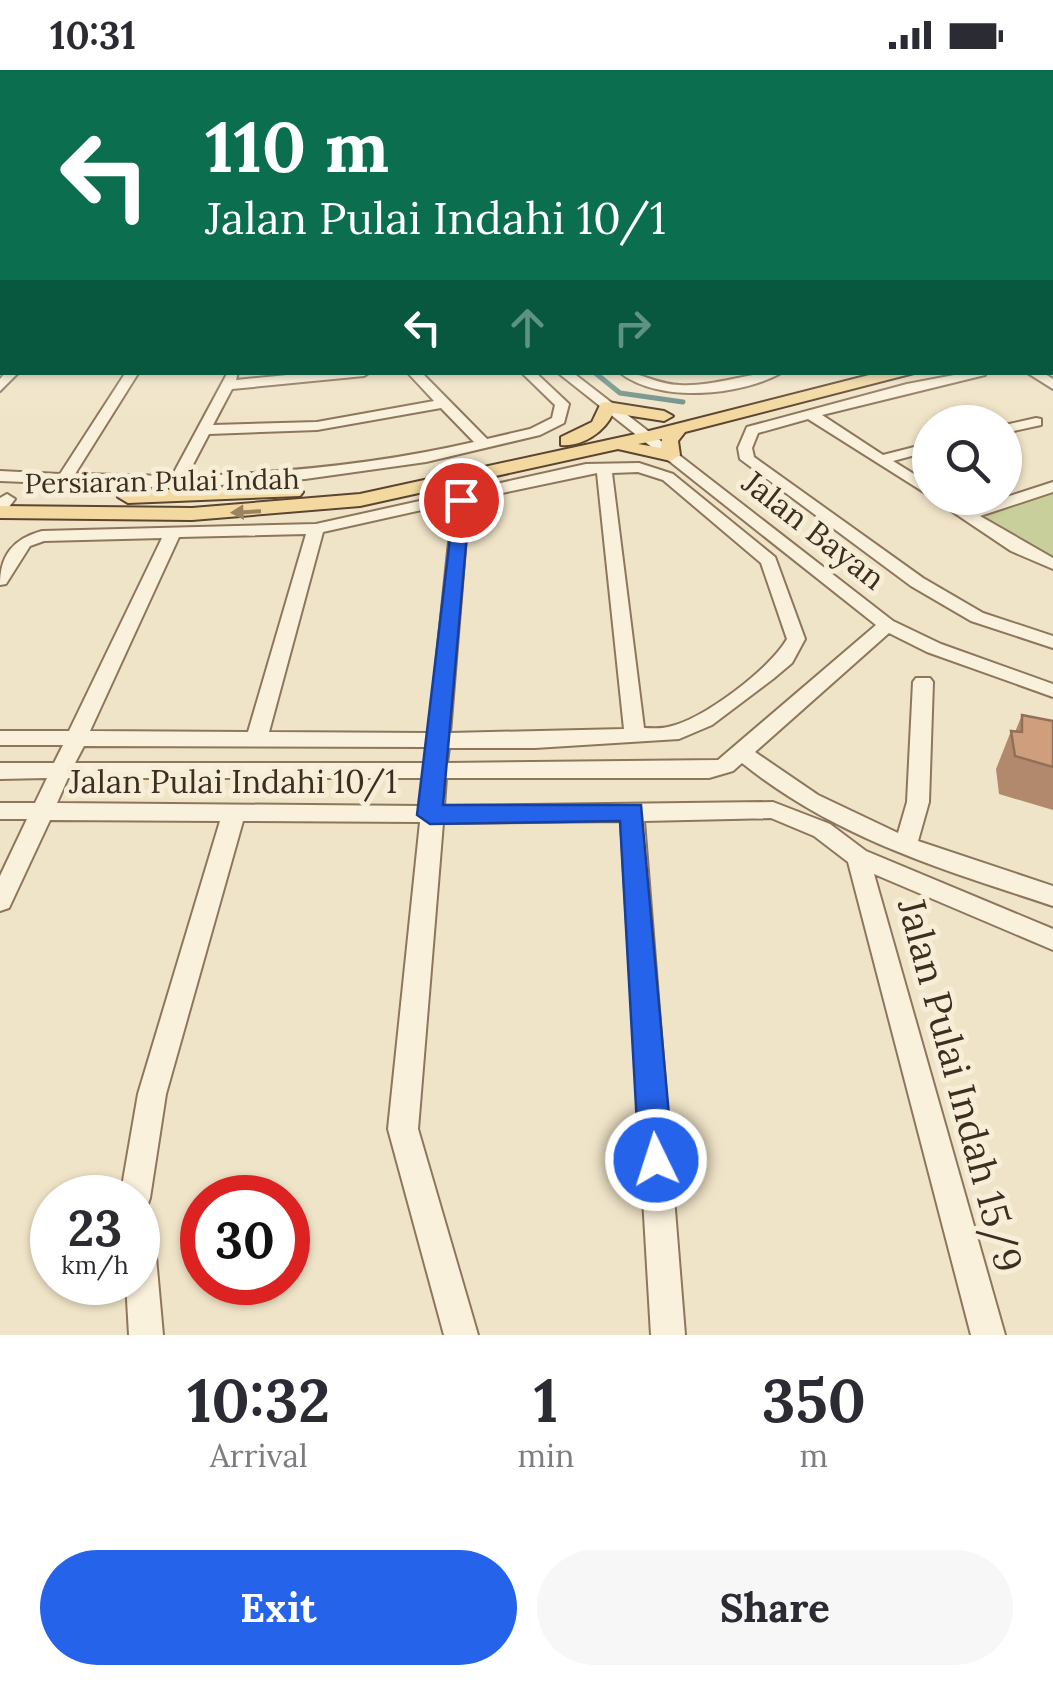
<!DOCTYPE html>
<style>
body{margin:0;font-family:Lora,serif;background:#f7f7f7;color:#2b2b33;height:100vh;display:flex;flex-direction:column;font-size:38px;white-space:nowrap}
*{box-sizing:border-box;margin:0}
p{font-size:32px;color:#7c7c81}
.icon{flex:none;width:55px;height:55px;fill:none;stroke:currentColor;stroke-width:2;stroke-linecap:round;stroke-linejoin:round}
.map{position:relative;height:1265px;overflow:hidden}
.details{display:flex;flex-direction:column;background:#fff;flex:1}
.details>*{flex:none}
.hud{position:absolute;left:0px;top:0px;width:1055px;height:305px;box-shadow:0 2px 8px #0004;background:#0b6e4f;color:#fff;overflow:hidden}
.tools{position:absolute;left:912px;top:335px;display:grid;gap:20px}
.tools a{display:grid;place-items:center;width:110px;height:110px;border-radius:50%;background:#fff;box-shadow:0 2px 8px #0004;font-size:50px}
.speed{position:absolute;left:30px;top:1105px;display:flex;gap:20px;font-size:50px;font-weight:700;text-align:center}
.speed>*{display:grid;place-content:center;width:130px;height:130px;border-radius:50%;background:#fff;box-shadow:0 2px 8px #0004;line-height:1}
.speed small{font-size:25px;font-weight:400}
.speed .limit{border:15px solid #d22;background:#fff;color:#111}
.pin{position:absolute;display:grid;place-items:center;width:85px;height:85px;color:#fff;margin:-42px;border:5px solid #fff;border-radius:50%;box-shadow:0 2px 10px #0007}
.me{position:absolute;width:110px;margin:-55px;rotate:356deg;stroke-linejoin:round;filter:drop-shadow(0 0 8px #0008)}
.turn{display:flex;align-items:center;gap:35px;height:210px;padding:0 40px;font-size:45px}
.turn .icon{width:130px;height:130px;stroke-width:2.5}
.turn b{display:block;font-size:70px;line-height:85px}
.lanes{display:flex;align-items:center;height:95px;padding:0 40px;background:#0003;justify-content:center;gap:50px;direction:ltr}
.lanes .off{opacity:.35}
.eta{display:flex;justify-content:space-evenly;align-items:center;height:170px;text-align:center}
.eta b{font-size:60px;font-weight:700;line-height:70px}
.primary-button{display:flex;gap:20px;margin-top:auto;padding:20px 40px}
.primary-button a{flex:1;height:115px;border-radius:60px;background:#2563eb;color:#fff;font-size:40px;font-weight:700;line-height:115px;text-align:center}
.primary-button a+a{background:#f7f7f7;color:#2b2b33}
.status{display:flex;justify-content:space-between;align-items:center;height:70px;padding:0 50px;background:#fff;direction:ltr}
.status svg{height:28px;fill:currentColor}
.map>svg:first-child{display:block}
</style>
<div class="status"><b>10:31</b><svg viewBox="0 0 49 12"><path d="M0 12V9h3v3zM5 12V6h3v6zM10 12V3h3v9zM15 12V0h3v12zM26 1h20v11H26zM47 4h2v5h-2z"/></svg></div>
<div class="map">
<svg width="1053" height="1265" viewBox="0 0 1053 1265">
<rect width="100%" height="100%" fill="#f0e4c8"/>
<path fill="#c9cf9b" d="M1053,422V487L985,449L990,441Z"/>
<g fill="none" stroke-linecap="round" stroke-linejoin="round">
<path stroke="#6f938a" stroke-width="5" d="M594,302L620,323L683,332"/>
<defs>
<g id="minor">
<rect x="1052" y="174" width="1" height="6"/>
<rect x="0" y="177" width="2" height="6"/>
<rect x="1052" y="220" width="1" height="7"/>
<path d="M1052,239H1053V247L1052,246Z"/>
<rect x="1052" y="259" width="1" height="8"/>
<path d="M6,302H19L0,321V309Z"/>
<path d="M126,302H139L75,404L172,406L228,302H238L236,310L318,302H370L364,306L232,319L213,355L317,352L434,331L407,302H421L487,369L530,359L552,348L555,335L521,302H535L569,334L564,353L540,365L426,392L305,409L176,418L0,411V401L60,404ZM441,338L474,372C379,394 284,403 187,406L209,364L317,360Z"/>
<path d="M557,302H572L893,551L941,574L1053,614V627L927,582L889,563L755,682L818,725L898,763L907,732L913,612L916,608H930L933,612L929,732L918,771L1053,816V836C941,799 835,768 742,693L733,701L709,708H446L444,736L773,732L830,754L866,781L1053,859V880L874,804L1005,1265H971L848,792L814,766L771,748L644,751L685,1265H651L621,751L443,753L418,1059L478,1265H444L388,1059L420,752L243,751L166,1024L150,1128L146,1139L138,1142V1128H120L138,1024L220,751L50,750L9,838L0,841V806L27,749H0V733H35L47,708L0,709V693H54L63,675H0V661H69L162,468L44,471L30,476L6,514L0,515C0,485 13,469 42,461L316,454L586,394L639,393L673,404L775,487L805,569L792,593L773,609L712,655L679,669L535,678H449L447,693L718,690L876,555ZM638,402L663,410L761,493L787,569C770,599 703,650 668,657C661,659 652,658 644,658L612,403ZM597,403L624,659L450,663L469,430ZM453,433L429,663L269,662L323,462ZM306,464L248,662L90,661L179,467ZM84,676L428,677L426,693H75ZM68,708H425L422,736L57,733Z"/>
<path d="M619,302C641,302 658,315 680,315C716,317 748,302 783,302C741,326 659,334 619,302Z"/>
<path d="M970,302L985,305L822,345L883,385L930,373V381L893,391L930,414V426L808,349L758,363L752,378L754,387L923,508L983,543L1053,566V578L971,551L911,516L740,389L738,378L747,357L907,314Z"/>
<path d="M1026,302H1042L1053,309V319Z"/>
<path d="M1036,348L1041,349V355L1005,363V355Z"/>
<path d="M1053,412V422L980,446L1053,488V499L1011,481L932,428H950L969,439Z"/>
<path d="M7,424L15,429L6,441L0,443V428Z"/>
<path d="M138,1149L149,1154L154,1165L163,1265H129L126,1212H138Z"/>
</g>
<g id="major">
<rect x="1052" y="269" width="1" height="10"/>
<path d="M881,302H918L685,362L678,371L680,385L671,391L618,379L360,436L192,450L0,448V436L192,438L360,424L645,362ZM662,369L661,378L638,374Z"/>
<path d="M607,332L664,341L673,346L664,351L613,343C605,362 582,377 561,375V367L592,352L601,333Z"/>
<path d="M293,416L303,422L300,426L128,433L118,427L128,421Z"/>
</g>
</defs>
<use href="#minor" stroke="#8d765c" stroke-width="4"/>
<use href="#major" stroke="#5b4430" stroke-width="4"/>
<use href="#minor" fill="#faf1dc" fill-rule="evenodd"/>
<use href="#major" fill="#f3d9a0" fill-rule="evenodd"/>
</g>
<path fill="#b2896c" d="M1022,645L1053,651V740L999,724L996,699L1011,661L1015,662Z"/>
<path fill="#cf9f7d" stroke="#916f58" stroke-width="2.5" d="M1022,645L1053,651V697L1015,686L1011,661L1022,662Z"/>
<defs><path id="oneway-solid" d="M-6-.8H1V-3.2L6.5 0L1 3.2V.8H-6Z" transform="scale(2.5)"/></defs>
<use fill="#988460" href="#oneway-solid" transform="translate(246 442) rotate(177)"/>
<linearGradient id="sky" x2="0" y2="1"><stop stop-color="#8fbad6"/><stop offset="0.48" stop-color="#f8f3e6"/><stop offset="1" stop-color="#f8f3e6" stop-opacity="0"/></linearGradient>
<rect width="1053" height="343" fill="url(#sky)"/>
<path fill="#2563eb" stroke="#184099" stroke-width="2.5" d="M455,426L470,430L443,735H641L673,1090L668,1101L656,1106L644,1101L639,1090L620,751L430,754L417,745Z"/>
<g text-anchor="middle" dominant-baseline="central" stroke-width="10" stroke-linejoin="round" paint-order="stroke">
<g font-size="28" fill="#3d2e20" stroke="#f7eed8">
<text transform="translate(162 411) rotate(-1)">Persiaran Pulai Indah</text>
</g>
<g font-size="32" fill="#3d2e20" stroke="#f7eed8">
<text transform="translate(814 460) rotate(38)">Jalan Bayan</text>
<text x="233" y="711">Jalan Pulai Indahi 10/1</text>
</g>
<g font-size="38" fill="#3d2e20" stroke="#f7eed8">
<text transform="translate(961 1015) rotate(75)">Jalan Pulai Indah 15/9</text>
</g>
</g>
</svg>
<div class="tools">
<a><svg class="icon" aria-label="search" viewBox="0 0 24 24"><circle cx="10" cy="10" r="6"/><path d="M15 15l6 6"/></svg></a>
</div>
<div class="speed"><div>23<small>km/h</small></div><div class="limit">30</div></div>
<div class="pin" style="left:461px;top:430px;background:#d93025"><svg class="icon" aria-label="arrive" viewBox="0 0 24 24"><path d="M6 21V4h12l-3 4 3 4H6"/></svg></div>
<svg class="me" style="left:656px;top:1090px" viewBox="-20 -20 40 40"><circle r="17" fill="#2563eb" stroke="#fff" stroke-width="3"/><path d="M0-11L8 9 0 5-8 9z" fill="#fff"/></svg>
<div class="hud">
<div class="turn"><svg class="icon" aria-label="left" viewBox="0 0 24 24"><path d="M17 20v-9H6M10 6l-5 5 5 5"/></svg><div><b>110 m</b>Jalan Pulai Indahi 10/1</div></div>
<div class="lanes"><svg class="icon" aria-label="left" viewBox="0 0 24 24"><path d="M17 20v-9H6M10 6l-5 5 5 5"/></svg><svg class="icon off" aria-label="ahead" viewBox="0 0 24 24"><path d="M12 20V5M6 11l6-6 6 6"/></svg><svg class="icon off" aria-label="right" viewBox="0 0 24 24"><path d="M7 20v-9h11M14 6l5 5-5 5"/></svg></div>
</div>
</div>
<section class="details">
<div class="eta">
<div><b>10:32</b><p>Arrival</p></div>
<div><b>1</b><p>min</p></div>
<div><b>350</b><p>m</p></div>
</div>
<div class="primary-button"><a>Exit</a><a>Share</a></div>
</section>
